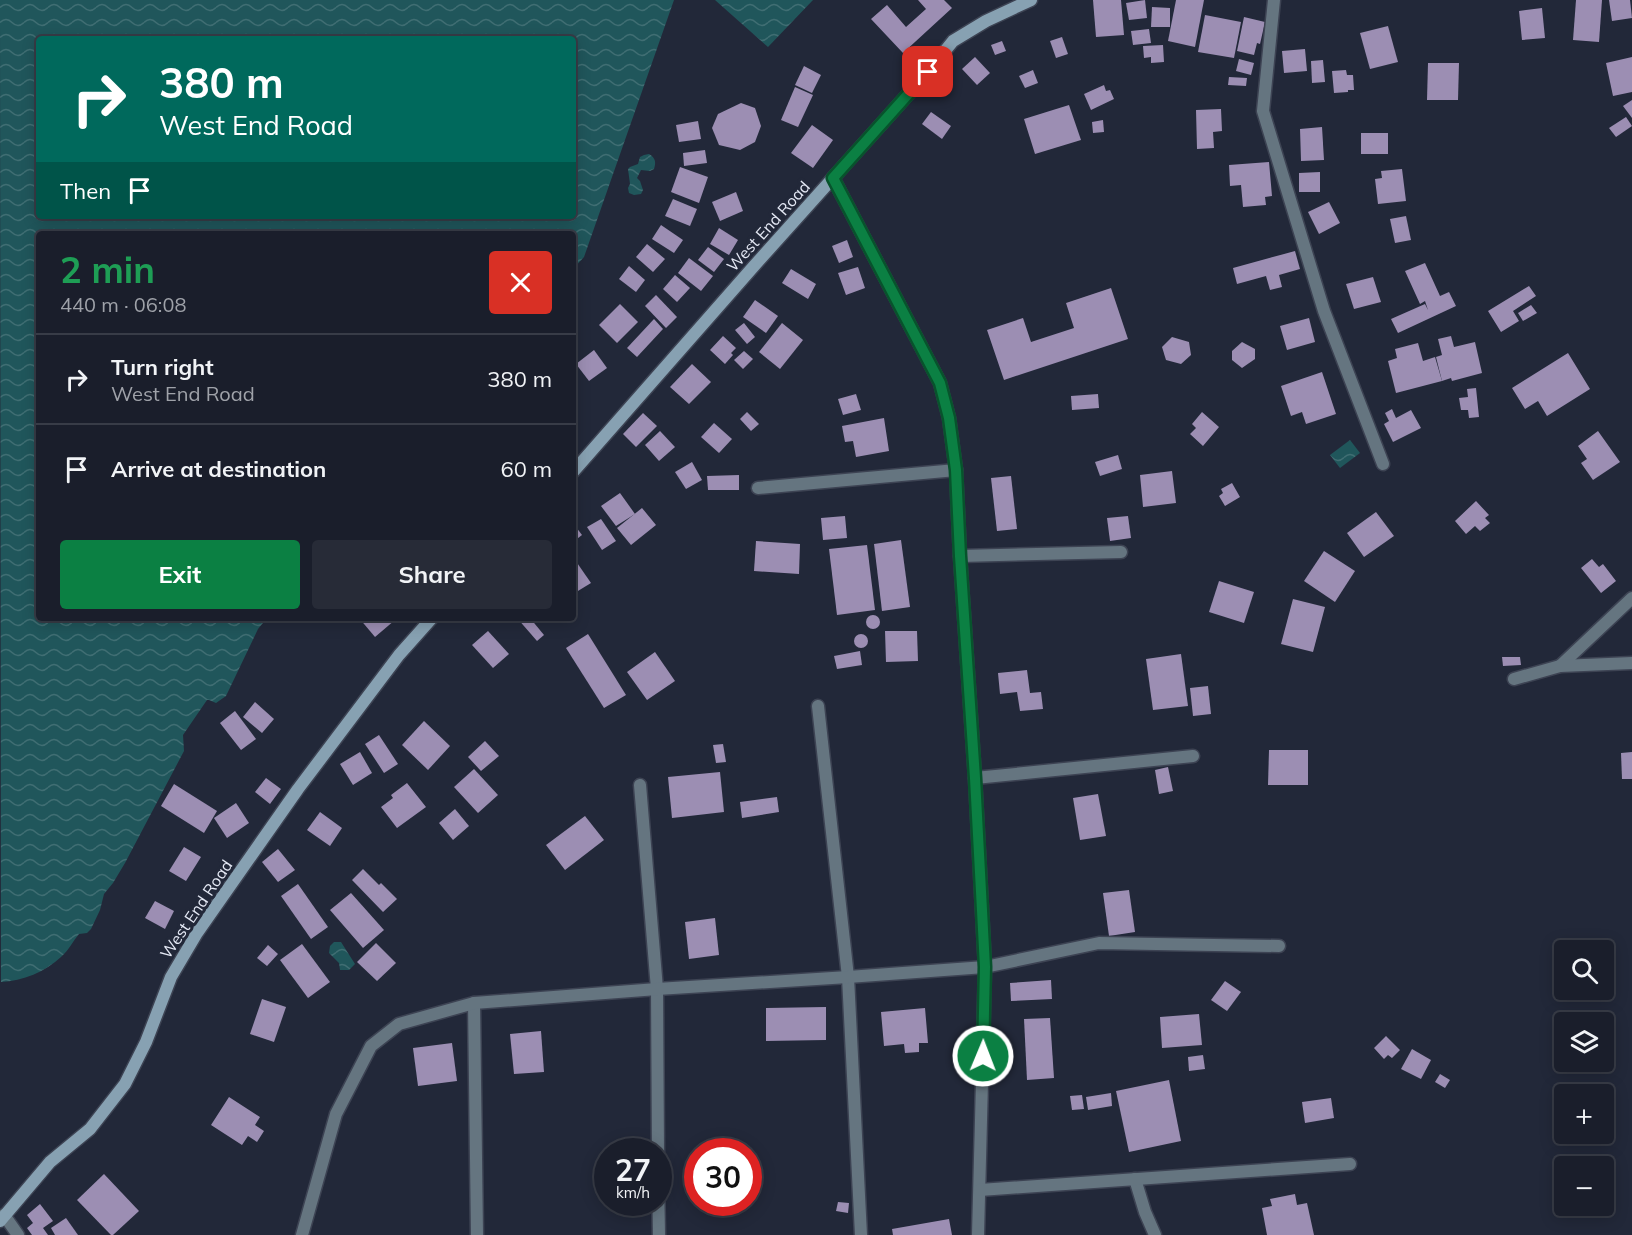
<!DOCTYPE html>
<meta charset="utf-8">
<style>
body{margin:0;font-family:Mulish,sans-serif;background:#272b37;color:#f1f3f6;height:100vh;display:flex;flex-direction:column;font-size:22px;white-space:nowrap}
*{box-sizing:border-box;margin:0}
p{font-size:20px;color:#9fa2a9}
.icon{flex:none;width:33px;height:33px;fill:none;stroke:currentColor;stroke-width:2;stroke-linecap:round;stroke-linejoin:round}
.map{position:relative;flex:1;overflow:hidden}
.panel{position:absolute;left:36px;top:231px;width:540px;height:390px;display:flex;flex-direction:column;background:#1a1e2b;border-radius:6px;box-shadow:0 3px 15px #0003,0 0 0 2px #383c47}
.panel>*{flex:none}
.banner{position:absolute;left:36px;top:36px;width:540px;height:183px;border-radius:6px;box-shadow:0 3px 15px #0003,0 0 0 2px #383c47;background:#00695c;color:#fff;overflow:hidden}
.buttons{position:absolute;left:1554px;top:940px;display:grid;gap:12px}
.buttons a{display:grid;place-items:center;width:60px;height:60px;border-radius:6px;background:#1a1e2b;box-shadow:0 3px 15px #0003,0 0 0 2px #383c47;font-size:30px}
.speed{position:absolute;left:594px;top:1138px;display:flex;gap:12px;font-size:30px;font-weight:700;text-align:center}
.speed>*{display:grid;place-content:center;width:78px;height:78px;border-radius:50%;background:#1a1e2b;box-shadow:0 3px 15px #0003,0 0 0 2px #383c47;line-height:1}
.speed small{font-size:15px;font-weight:400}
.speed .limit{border:9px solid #d22;background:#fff;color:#111}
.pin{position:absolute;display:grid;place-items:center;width:51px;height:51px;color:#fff;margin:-26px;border-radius:12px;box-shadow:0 3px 9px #0006}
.me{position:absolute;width:66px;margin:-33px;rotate:1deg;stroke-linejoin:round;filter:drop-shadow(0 0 4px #0008)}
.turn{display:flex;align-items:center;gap:21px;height:126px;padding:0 24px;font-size:27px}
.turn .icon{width:78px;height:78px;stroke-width:2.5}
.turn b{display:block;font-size:42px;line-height:51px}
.then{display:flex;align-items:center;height:57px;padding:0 24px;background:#0003;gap:12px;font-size:22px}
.round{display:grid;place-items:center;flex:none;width:63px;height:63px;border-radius:6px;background:#272b37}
.headline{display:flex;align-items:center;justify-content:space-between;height:102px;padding:0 24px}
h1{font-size:36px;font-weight:700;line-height:45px;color:#1e9e55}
.button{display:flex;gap:12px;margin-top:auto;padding:12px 24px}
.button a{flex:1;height:69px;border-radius:6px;background:#0b8043;color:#fff;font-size:24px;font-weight:700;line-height:69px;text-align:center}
.button a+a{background:#272b37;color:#f1f3f6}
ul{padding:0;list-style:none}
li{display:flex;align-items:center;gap:18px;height:90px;padding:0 24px;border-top:2px solid #383c47}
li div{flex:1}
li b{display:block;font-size:22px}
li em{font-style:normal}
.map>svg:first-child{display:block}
</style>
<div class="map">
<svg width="1632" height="1235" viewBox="0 0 1632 1235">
<defs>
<pattern id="water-waves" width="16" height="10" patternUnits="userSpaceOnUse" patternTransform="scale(1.5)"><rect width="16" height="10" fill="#20565b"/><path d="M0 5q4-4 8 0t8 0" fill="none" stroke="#406e73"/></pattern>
</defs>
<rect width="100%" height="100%" fill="#222839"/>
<g fill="url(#water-waves)" fill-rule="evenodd">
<path d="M0,0H674L584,257L573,269V234H39V618H267L258,629L226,696L216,703L209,700H207L183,735L184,751L125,863L113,883L104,894L100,910L91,929L87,933L79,934C73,941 69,950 61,957C45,972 23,981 1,982ZM39,39H573V216H39Z"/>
<path d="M715,0H813L768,47Z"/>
<path d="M649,154C656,158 656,163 654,169L650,171L641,170L637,178L640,181L643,190L641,194L634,195L629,193L628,188L630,184L628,169L630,167L638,164L640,157L644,155Z"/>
<path d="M1350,440L1360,453L1340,468L1330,455Z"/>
<path d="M334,942H341L355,964L349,970H340L339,963L329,953L330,946Z"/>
</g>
<g fill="#9c8eb3">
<path d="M918,0H944L952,8L903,53L871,19L887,5L906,27L926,9Z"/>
<path d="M1093,0H1121L1124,35L1096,37Z"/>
<path d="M1145,0L1147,18L1129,20L1126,3Z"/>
<path d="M1176,0H1204L1195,47L1168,41Z"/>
<path d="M1576,0H1602L1599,42L1573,40Z"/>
<path d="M1609,0H1630L1632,18L1612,21Z"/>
<path d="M1152,7L1170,8V27H1151Z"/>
<path d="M1542,8L1545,38L1522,40L1519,11Z"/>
<path d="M1205,15L1241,22L1234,58L1198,52Z"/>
<path d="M1244,17L1265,22L1260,44L1257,43L1254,55L1237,51Z"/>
<path d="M1388,26L1398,62L1370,69L1360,33Z"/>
<path d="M1149,29L1151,43L1133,45L1131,31Z"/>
<path d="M1062,37L1068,54L1056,58L1050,41Z"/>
<path d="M1002,41L1006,51L995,55L991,45Z"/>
<path d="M1163,45L1164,62L1151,63V57L1144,58L1143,46Z"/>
<path d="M1305,49L1307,71L1284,73L1282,51Z"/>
<path d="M975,57L990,73L977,85L962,69Z"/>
<path d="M1632,57V92L1613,96L1606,63Z"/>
<path d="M1239,59L1254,63L1251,75L1236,71Z"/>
<path d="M1323,60L1325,82L1312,83L1311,61Z"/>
<path d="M1428,63H1459L1458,100H1427Z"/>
<path d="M804,66L821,75L812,93L795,85Z"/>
<path d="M1033,70L1038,83L1025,88L1019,76Z"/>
<path d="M1346,70L1347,75H1353L1354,90H1348V92L1334,93L1332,71Z"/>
<path d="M1229,77L1247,78L1246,86L1228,85Z"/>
<path d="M1104,85L1106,91L1110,90L1114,99L1091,110L1084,94Z"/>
<path d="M795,87L813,95L798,127L781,120Z"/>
<path d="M1632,100V118L1623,106Z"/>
<path d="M741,103L755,108L761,126L755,142L740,150L719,145L712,128L718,114Z"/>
<path d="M1069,105L1081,140L1035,154L1024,119Z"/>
<path d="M1221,109L1222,131L1213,132L1214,148L1197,149L1196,110Z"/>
<path d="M931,112L951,126L942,139L922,124Z"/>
<path d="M1626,117L1632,126L1616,137L1609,128Z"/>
<path d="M1103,120L1104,132L1093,133L1092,122Z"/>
<path d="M698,121L701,139L679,142L676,125Z"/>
<path d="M812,125L833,140L813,168L791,153Z"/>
<path d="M1322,127L1324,160L1301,161L1300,129Z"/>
<rect x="1361" y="133" width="27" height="21"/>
<path d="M705,150L707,163L684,166L683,153Z"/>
<path d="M1269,162L1272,196L1265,197L1266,205L1243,207L1241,185L1230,186L1229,165Z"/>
<path d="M680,167L708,177L699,203L671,192Z"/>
<path d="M1402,169L1406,201L1378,204L1375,179L1382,178L1381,171Z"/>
<path d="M1320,172V192H1299V173Z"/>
<path d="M736,192L743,211L720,221L712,202Z"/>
<path d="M673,199L697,209L690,226L665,216Z"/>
<path d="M1329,202L1340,223L1319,234L1308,212Z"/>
<path d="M1406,216L1411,240L1395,243L1390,219Z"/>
<path d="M661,225L683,240L674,253L652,239Z"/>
<path d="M719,228L738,240L729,255L710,244Z"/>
<path d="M847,240L853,257L839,263L832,246Z"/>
<path d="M647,244L665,259L653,272L636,257Z"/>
<path d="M708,247L724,259L714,272L698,260Z"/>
<path d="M1295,251L1300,269L1279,275L1282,287L1270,290L1266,276L1237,284L1233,268Z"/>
<path d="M689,258L713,276L701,291L678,273Z"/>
<path d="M1425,263L1440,296L1449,292L1456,306L1398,333L1391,319L1425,304L1428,310L1425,301L1420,304L1405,271Z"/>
<path d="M629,266L645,280L636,292L619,279Z"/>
<path d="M858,267L865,288L846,295L838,273Z"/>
<path d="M791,269L816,284L808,299L782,283Z"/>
<path d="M675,275L690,288L677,302L663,289Z"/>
<path d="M1373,277L1381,302L1354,309L1346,284Z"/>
<path d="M1529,286L1536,296L1513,311L1519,321L1501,332L1488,311Z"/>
<path d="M1111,288L1128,339L1004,380L987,330L1023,318L1031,342L1074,328L1066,303Z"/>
<path d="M656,295L677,317L666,328L645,306Z"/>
<path d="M755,300L778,316L766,333L743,317Z"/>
<path d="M620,304L638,322L617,343L599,325Z"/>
<path d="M1531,305L1537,313L1523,321L1518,313Z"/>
<path d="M1309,318L1315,342L1287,350L1280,326Z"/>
<path d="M654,319L663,329L637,357L627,348Z"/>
<path d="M744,323L755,337L747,344L735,330Z"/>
<path d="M782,323L803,340L780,369L759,352Z"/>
<path d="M723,336L736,348L731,353L733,355L725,364L710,350Z"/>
<path d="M1451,336L1454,347L1475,342L1482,373L1452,381L1451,378L1442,381L1436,357L1442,355L1438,339Z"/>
<path d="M1172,337L1189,342L1191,355L1181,364L1166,360L1162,347Z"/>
<path d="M1242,342L1255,349V359L1242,368L1232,360V351Z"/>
<path d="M1418,343L1423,361L1435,357L1442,381L1396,393L1388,361L1397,358L1395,349Z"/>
<path d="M594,350L607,368L589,381L576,364Z"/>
<path d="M744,351L753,359L743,369L734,360Z"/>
<path d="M1568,353L1590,389L1547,416L1538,401L1525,409L1512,388Z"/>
<path d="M692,364L711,382L689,404L670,387Z"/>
<path d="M1322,372L1336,414L1306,424L1302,412L1291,416L1281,386Z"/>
<path d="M1476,388L1479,417L1469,418L1468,410H1461L1459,398L1468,397L1467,389Z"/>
<path d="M856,394L861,410L843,415L838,399Z"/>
<path d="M1098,394L1099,408L1072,410L1071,396Z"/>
<path d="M1392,409L1396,418L1411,410L1421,428L1393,442L1384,424L1389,421L1385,413Z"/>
<path d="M747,412L759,424L751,431L740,419Z"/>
<path d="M1202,412L1219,427L1203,446L1190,434L1196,428L1192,424Z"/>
<path d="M643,413L657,426L636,447L623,434Z"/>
<path d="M884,418L889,451L856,457L853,441L845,442L842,426Z"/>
<path d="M714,423L732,439L719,453L701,437Z"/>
<path d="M660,431L675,447L659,461L645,445Z"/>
<path d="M1598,431L1620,462L1593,480L1581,463L1587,459L1578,446Z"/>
<path d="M1118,455L1122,469L1100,476L1095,462Z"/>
<path d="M692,462L702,480L686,489L675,472Z"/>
<path d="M1172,471L1176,503L1143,507L1140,475Z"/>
<path d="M739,475V490H708L707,476Z"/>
<path d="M1011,476L1017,529L997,531L991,478Z"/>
<path d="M1232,483L1240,497L1225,506L1219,496L1223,493L1221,489Z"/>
<path d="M620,493L635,514L616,526L601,506Z"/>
<path d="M1476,501L1489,515L1485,518L1490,523L1480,531L1475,526L1466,534L1455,521Z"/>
<path d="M642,508L656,525L631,545L617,528Z"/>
<path d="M1376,512L1394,536L1364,557L1347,533Z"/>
<path d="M845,516L847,538L823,540L821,518Z"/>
<path d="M1128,516L1131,538L1110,541L1107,518Z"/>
<path d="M601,519L616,541L602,550L587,527Z"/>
<path d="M573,523L582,535L573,542Z"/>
<path d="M901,540L910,607L882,611L874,544Z"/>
<path d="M756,541L800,544L799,574L754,571Z"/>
<path d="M867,545L875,610L837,615L829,549Z"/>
<path d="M1324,551L1355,571L1335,602L1304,581Z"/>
<path d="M573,557L591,583L573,594Z"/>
<path d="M1592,559L1599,567L1603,564L1616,581L1601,593L1581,568Z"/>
<path d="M1219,581L1254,592L1244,623L1209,612Z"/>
<path d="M1293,599L1325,607L1313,652L1281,644Z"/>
<circle cx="873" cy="622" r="7"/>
<path d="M359,618H393L395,620L375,637Z"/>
<path d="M517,618H530L544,635L537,641Z"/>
<path d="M488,631L509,654L493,668L472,645Z"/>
<path d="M885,631H917L918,661L886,662Z"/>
<path d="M588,634L626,695L604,708L566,648Z"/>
<circle cx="861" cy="641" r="7"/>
<path d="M860,651L862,665L837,669L834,656Z"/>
<path d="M655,652L675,681L647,700L627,672Z"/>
<path d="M1181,654L1188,706L1153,710L1146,659Z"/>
<path d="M1502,657H1520L1521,665L1503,666Z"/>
<path d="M1027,670L1030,693L1041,692L1043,709L1020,711L1017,692L1000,694L998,673Z"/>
<path d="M1208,686L1211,714L1193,716L1190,688Z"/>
<path d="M255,702L274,719L262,733L243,717Z"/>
<path d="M235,711L256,739L241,750L220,723Z"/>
<path d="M424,721L450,746L428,770L402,745Z"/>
<path d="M379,735L398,764L384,773L365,744Z"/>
<path d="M485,741L499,756L481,771L468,757Z"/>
<path d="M723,744L726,762L716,763L713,745Z"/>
<path d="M1269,750H1308V785H1268Z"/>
<path d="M360,752L372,773L353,785L340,764Z"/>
<path d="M1632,752V779H1622L1621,753Z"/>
<path d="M1168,767L1173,791L1159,794L1155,770Z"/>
<path d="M474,769L498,795L478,813L454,787Z"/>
<path d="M720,772L724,812L672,818L668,777Z"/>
<path d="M266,778L281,789L270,804L255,792Z"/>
<path d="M407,783L426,807L397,828L381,807L393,798L391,795Z"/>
<path d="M174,784L217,811L204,833L161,806Z"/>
<path d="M1098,794L1106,836L1080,840L1073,798Z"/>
<path d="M777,797L779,812L742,818L740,802Z"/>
<path d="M236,803L249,823L227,838L214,818Z"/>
<path d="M455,809L469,826L453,840L439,823Z"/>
<path d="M320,812L342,828L330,846L307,830Z"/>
<path d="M585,816L604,840L565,870L546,845Z"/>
<path d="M184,847L201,857L186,881L169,871Z"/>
<path d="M278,849L295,870L278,882L262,862Z"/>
<path d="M363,869L379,885L381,883L397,899L383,912L352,880Z"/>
<path d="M298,884L328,927L311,939L281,896Z"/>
<path d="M1129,890L1135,932L1109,936L1103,893Z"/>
<path d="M351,893L384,930L363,948L330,910Z"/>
<path d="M155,901L174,911L165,929L145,918Z"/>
<path d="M715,918L719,955L689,959L685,922Z"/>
<path d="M376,943L396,963L377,981L357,962Z"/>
<path d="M302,944L330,982L308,998L280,960Z"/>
<path d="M268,945L278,954L267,966L257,958Z"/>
<path d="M1051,980L1052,999L1011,1001L1010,983Z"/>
<path d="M1225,981L1241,992L1227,1011L1211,1000Z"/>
<path d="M262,999L286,1007L274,1042L250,1034Z"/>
<path d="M826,1007V1040L766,1041V1008Z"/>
<path d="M925,1008L928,1043H919V1052L905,1053L904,1044L884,1046L881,1012Z"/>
<path d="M1199,1014L1202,1045L1162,1048L1160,1017Z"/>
<path d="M1050,1018L1054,1078L1027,1080L1024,1019Z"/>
<path d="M541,1031L544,1072L514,1074L510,1034Z"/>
<path d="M1386,1036L1400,1050L1392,1058L1388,1055L1384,1059L1374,1048Z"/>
<path d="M452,1043L457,1081L418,1086L413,1048Z"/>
<path d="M1412,1049L1431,1060L1421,1079L1401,1069Z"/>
<path d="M1203,1055L1205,1069L1189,1071L1188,1057Z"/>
<path d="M1440,1074L1450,1080L1445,1088L1435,1082Z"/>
<path d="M1169,1080L1181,1141L1129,1152L1116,1091Z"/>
<path d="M1111,1093L1112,1106L1088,1110L1086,1097Z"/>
<path d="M1082,1095L1084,1109L1072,1110L1070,1096Z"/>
<path d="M229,1097L260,1117L255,1125L264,1131L257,1142L248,1136L242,1145L211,1125Z"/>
<path d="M1331,1098L1334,1118L1305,1123L1302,1102Z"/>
<path d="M104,1174L139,1211L113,1235H111L77,1200Z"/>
<path d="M1295,1194L1297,1205L1307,1203L1314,1235H1267L1262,1208L1272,1206L1270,1199Z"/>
<path d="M838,1202L849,1203L848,1213L836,1211Z"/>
<path d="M40,1204L53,1221L43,1228L48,1235H32L27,1228L33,1223L27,1215Z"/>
<path d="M66,1218L78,1235H55L51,1228Z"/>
<path d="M949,1219L952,1235H893L892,1229Z"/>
</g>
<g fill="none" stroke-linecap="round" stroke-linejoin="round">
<defs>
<g id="minor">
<path d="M1274,0L1263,111L1324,311L1383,464"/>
<path d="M833,178L940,383L949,418L956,470L960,556L975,778L985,967L978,1235"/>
<path d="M758,488L956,470"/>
<path d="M960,556L1121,552"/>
<path d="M1560,666L1632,598"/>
<path d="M1514,679L1560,666L1632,663"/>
<path d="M818,706L848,977L861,1235"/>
<path d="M975,778L1193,756"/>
<path d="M640,785L657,989L658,1152"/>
<path d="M474,1003L477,1235"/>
<path d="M658,1176L659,1235"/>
<path d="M1135,1179L1145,1212L1155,1235"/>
<path d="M980,1190L1350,1164"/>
<path d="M4,1215L18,1235"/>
<path d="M302,1235L336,1114L371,1046L399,1024L474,1003L657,989L848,977L985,967L1099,943L1279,946"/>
</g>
<g id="secondary">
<path d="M573,472L754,266L928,72L953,41L986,21L1031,0"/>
<path d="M0,1221L50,1162L90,1129L125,1084L146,1042L171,977L197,933L298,789L399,655L432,618"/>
</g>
</defs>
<use href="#minor" stroke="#3d4353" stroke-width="15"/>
<use href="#secondary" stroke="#3d4353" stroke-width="15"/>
<use href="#minor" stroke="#657580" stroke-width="12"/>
<use href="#secondary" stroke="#87a1b2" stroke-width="12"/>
</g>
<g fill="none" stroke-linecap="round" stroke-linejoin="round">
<defs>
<path id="route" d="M928,72L833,178L940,383L949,418L956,470L960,556L975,778L985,967L983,1056"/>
</defs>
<use href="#route" stroke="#07532c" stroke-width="15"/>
<use href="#route" stroke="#0b8043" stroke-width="10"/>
</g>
<g text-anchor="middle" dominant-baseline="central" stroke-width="6" stroke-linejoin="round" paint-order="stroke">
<g font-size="16" fill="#e5e9f5" stroke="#222839">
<text transform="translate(768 226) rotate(-48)">West End Road</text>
<text transform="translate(196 909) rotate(-56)">West End Road</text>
</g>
</g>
</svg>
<div class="buttons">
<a><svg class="icon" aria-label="search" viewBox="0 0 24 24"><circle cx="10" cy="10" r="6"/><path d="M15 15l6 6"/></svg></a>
<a><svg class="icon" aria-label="layers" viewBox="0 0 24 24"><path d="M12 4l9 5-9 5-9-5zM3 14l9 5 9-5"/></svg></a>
<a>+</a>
<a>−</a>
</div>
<div class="speed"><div>27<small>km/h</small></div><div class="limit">30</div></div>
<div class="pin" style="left:928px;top:72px;background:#d93025"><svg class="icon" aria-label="arrive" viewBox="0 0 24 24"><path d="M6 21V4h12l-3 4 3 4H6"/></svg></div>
<svg class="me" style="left:983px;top:1056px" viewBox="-20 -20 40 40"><circle r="17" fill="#0b8043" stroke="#fff" stroke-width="3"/><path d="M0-11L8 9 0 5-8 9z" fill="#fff"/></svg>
<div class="banner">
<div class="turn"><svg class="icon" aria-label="right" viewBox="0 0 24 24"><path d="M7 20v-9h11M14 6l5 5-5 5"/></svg><div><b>380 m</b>West End Road</div></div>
<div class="then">Then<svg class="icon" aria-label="arrive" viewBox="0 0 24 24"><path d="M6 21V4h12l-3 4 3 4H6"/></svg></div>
</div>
<section class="panel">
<div class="headline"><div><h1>2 min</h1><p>440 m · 06:08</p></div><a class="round" style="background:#d93025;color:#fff"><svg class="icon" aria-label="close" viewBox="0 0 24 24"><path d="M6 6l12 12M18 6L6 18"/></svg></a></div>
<ul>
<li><svg class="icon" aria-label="right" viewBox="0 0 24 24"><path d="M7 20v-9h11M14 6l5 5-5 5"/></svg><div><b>Turn right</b><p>West End Road</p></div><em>380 m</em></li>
<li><svg class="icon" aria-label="arrive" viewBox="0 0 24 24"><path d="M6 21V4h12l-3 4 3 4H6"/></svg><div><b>Arrive at destination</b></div><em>60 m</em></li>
</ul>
<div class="button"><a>Exit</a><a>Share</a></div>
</section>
</div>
